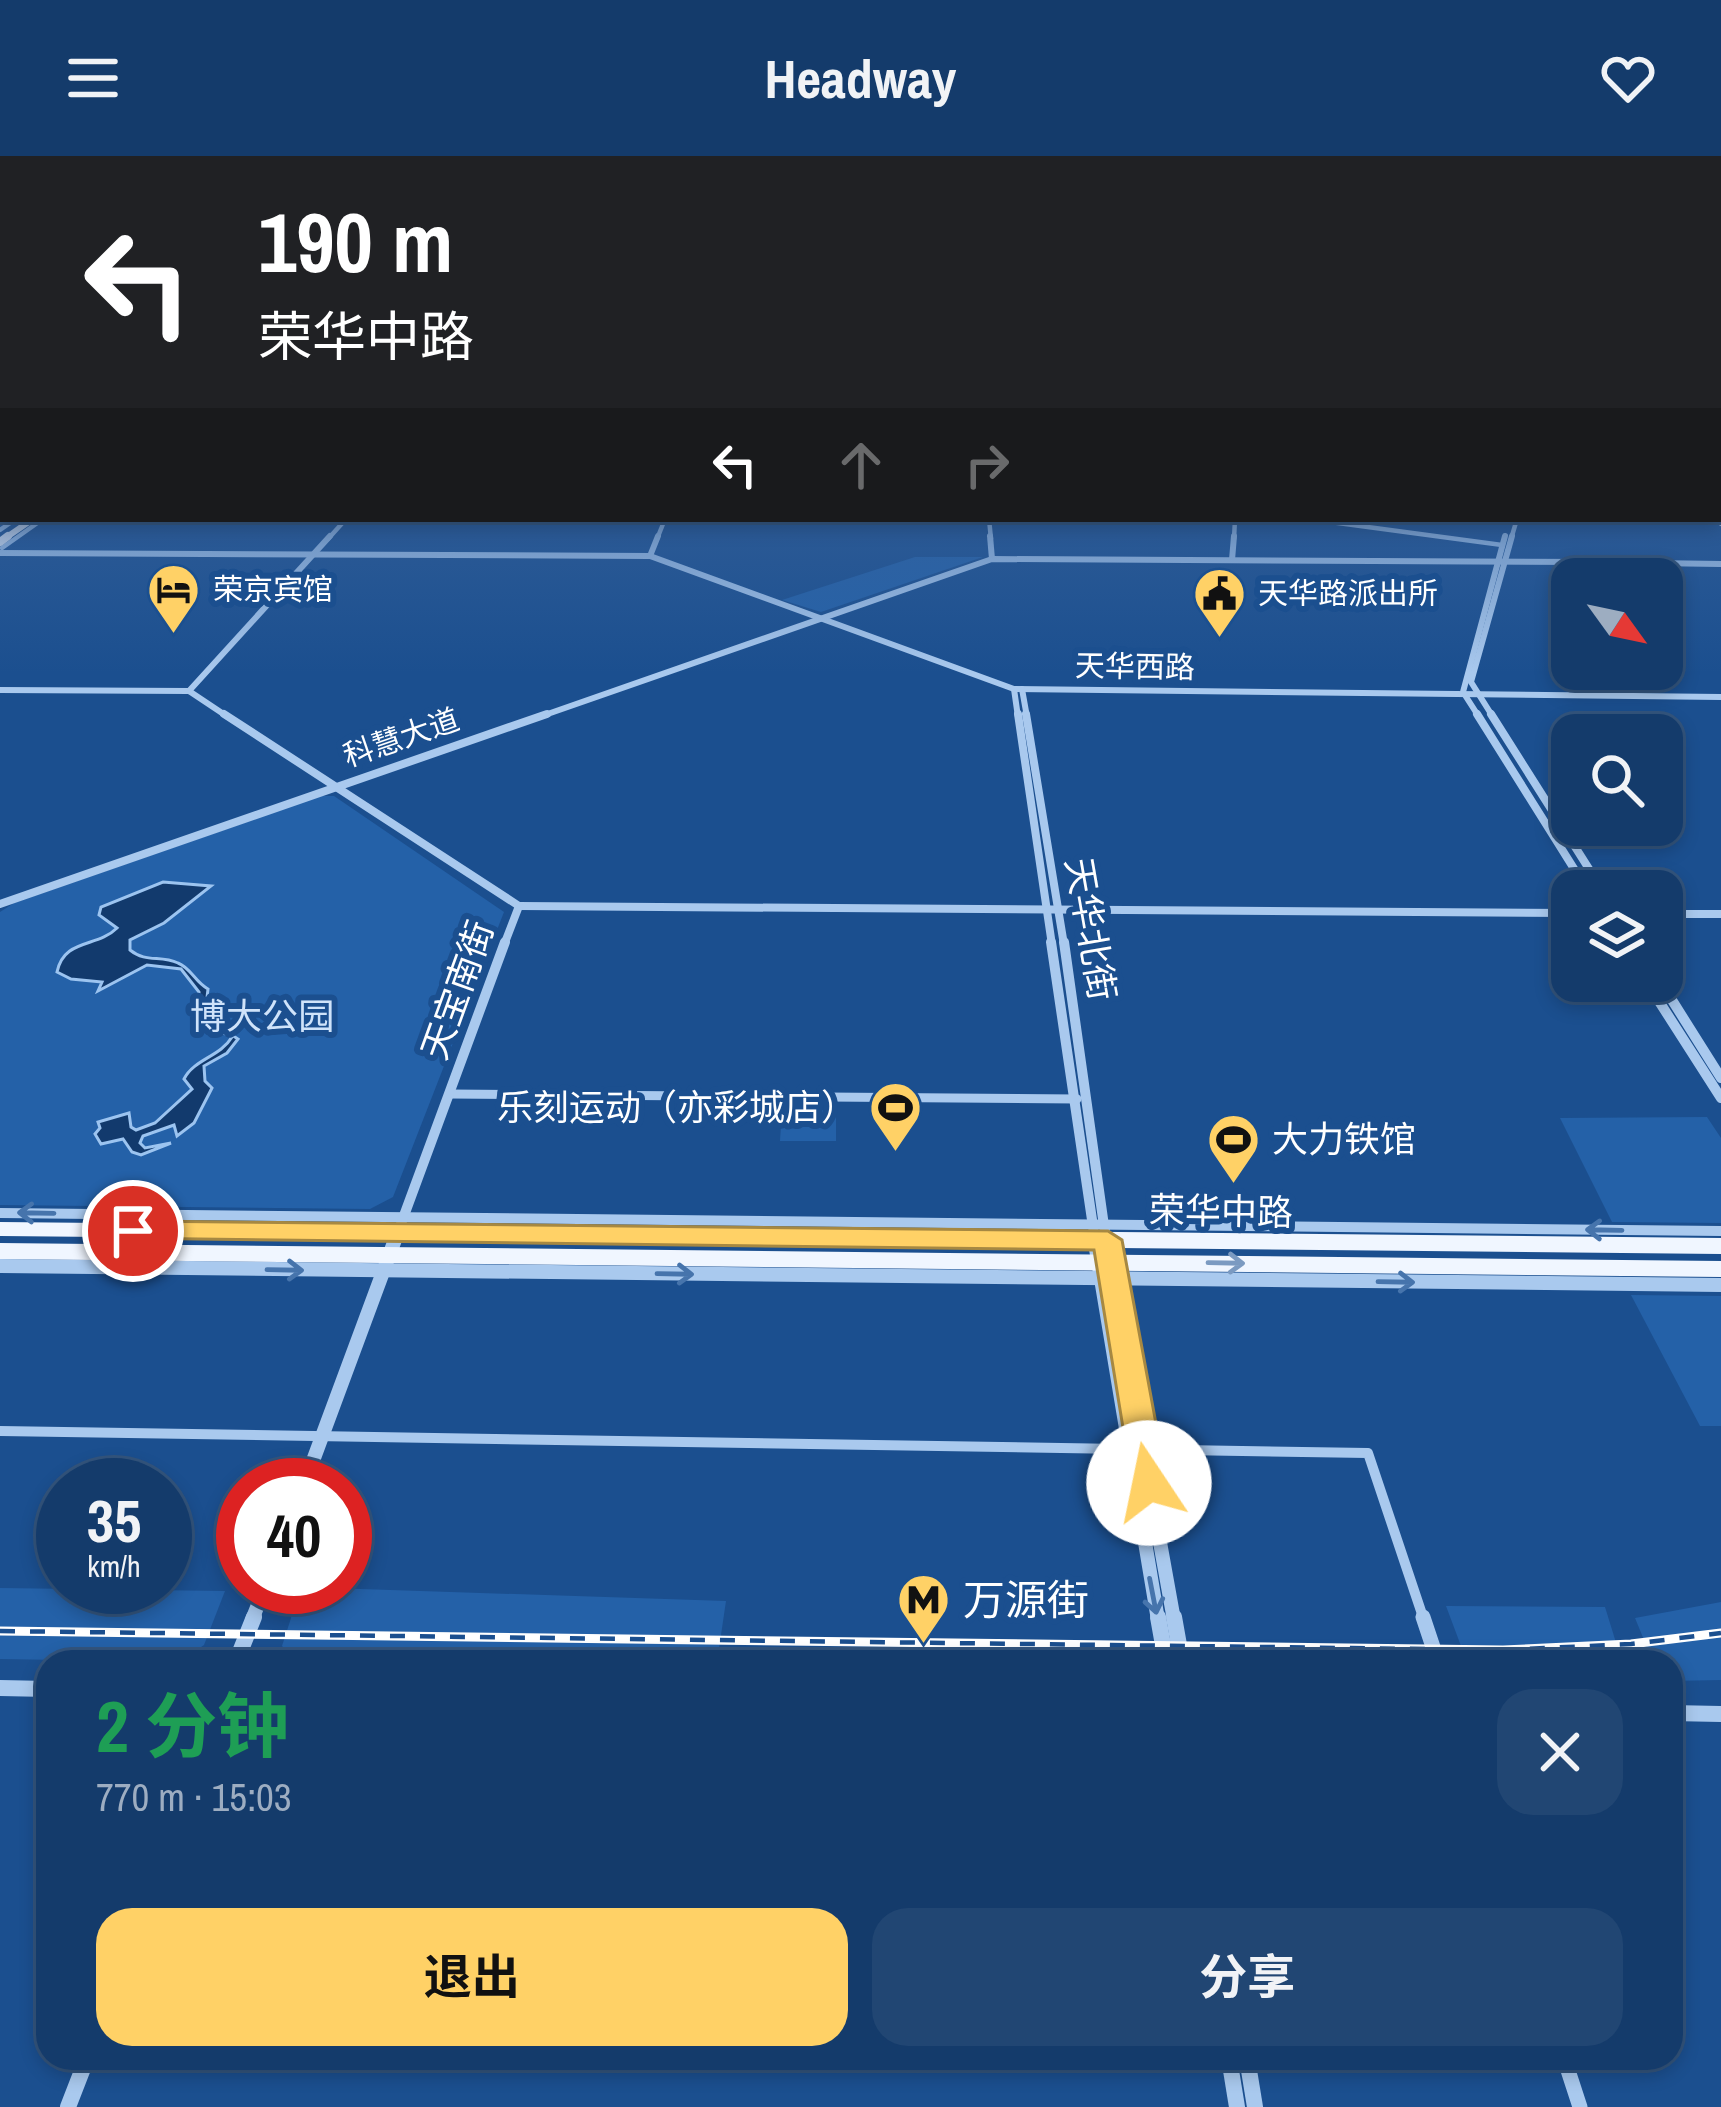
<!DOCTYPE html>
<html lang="zh">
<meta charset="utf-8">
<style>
body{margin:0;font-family:"Archivo Narrow","Noto Sans SC",sans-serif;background:#214673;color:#f1f3f6;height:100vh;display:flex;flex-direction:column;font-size:45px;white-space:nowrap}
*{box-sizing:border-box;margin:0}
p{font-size:39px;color:#9dadc1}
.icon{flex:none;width:66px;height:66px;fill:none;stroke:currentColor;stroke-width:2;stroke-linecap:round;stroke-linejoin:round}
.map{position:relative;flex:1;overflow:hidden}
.panel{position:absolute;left:36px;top:1494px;width:1647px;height:420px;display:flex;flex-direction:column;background:#143b6b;border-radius:36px;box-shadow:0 6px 18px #0003,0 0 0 3px #33557e}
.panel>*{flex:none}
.top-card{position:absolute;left:0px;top:0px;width:1722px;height:366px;box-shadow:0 6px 18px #0003,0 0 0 3px #33557e;background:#202124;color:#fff;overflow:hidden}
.needle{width:78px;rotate:123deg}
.tools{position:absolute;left:1551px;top:402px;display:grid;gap:24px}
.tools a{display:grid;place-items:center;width:132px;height:132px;border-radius:24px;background:#143b6b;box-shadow:0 6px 18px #0003,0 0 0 3px #33557e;font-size:60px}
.speed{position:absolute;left:36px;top:1302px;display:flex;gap:24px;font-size:60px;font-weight:700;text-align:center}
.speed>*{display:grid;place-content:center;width:156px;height:156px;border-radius:50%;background:#143b6b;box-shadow:0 6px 18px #0003,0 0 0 3px #33557e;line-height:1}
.speed small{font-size:30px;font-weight:400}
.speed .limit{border:18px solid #d22;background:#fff;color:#111}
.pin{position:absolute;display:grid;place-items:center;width:102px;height:102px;color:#fff;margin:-51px;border:6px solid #fff;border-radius:50%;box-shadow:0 3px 12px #0007}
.me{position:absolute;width:132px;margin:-66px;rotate:349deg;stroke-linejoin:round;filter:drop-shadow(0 0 9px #0008)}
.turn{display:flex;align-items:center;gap:42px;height:252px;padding:0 60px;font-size:54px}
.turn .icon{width:156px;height:156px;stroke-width:2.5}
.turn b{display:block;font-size:84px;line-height:102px}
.lanes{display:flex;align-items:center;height:114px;padding:0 60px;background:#0003;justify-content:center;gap:60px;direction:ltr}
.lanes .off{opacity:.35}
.round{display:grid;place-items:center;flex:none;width:126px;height:126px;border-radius:36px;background:#214673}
.head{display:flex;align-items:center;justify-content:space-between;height:204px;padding:0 60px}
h1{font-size:72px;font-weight:700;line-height:90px;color:#1e9e55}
.action{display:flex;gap:24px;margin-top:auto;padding:24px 60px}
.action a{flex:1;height:138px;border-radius:36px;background:#ffd166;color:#111;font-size:48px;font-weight:700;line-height:138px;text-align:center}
.action a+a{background:#214673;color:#f1f3f6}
header{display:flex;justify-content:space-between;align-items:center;height:156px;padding:0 60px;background:#143b6b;font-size:54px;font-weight:700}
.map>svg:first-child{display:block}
</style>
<header><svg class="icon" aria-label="menu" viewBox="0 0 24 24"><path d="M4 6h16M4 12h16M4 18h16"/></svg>Headway<svg class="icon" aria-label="heart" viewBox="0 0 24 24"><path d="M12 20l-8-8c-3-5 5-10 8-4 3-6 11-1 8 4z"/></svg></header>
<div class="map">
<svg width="1721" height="1951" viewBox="0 0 1721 1951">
<rect width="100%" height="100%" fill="#1b4f8f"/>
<g fill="#2461a8">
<path d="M915,401H983L821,456L782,444Z"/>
<path d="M321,640H334L504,756L393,1041L370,1053L0,1049V756L14,747Z"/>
<path d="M782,952L836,955V985H780Z"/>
<path d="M1707,961L1721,982V1067L1612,1066L1560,962Z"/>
<path d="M1631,1139L1721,1140V1270H1700Z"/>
<path d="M301,1431L726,1445L717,1506H296L282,1490Z"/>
<path d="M0,1432L225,1435L204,1489L179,1506L0,1503Z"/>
<path d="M1721,1446V1524L1671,1525V1506H1653L1635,1462Z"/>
<path d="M1446,1450L1605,1451L1622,1506H1467Z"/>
</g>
<path fill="#123a6d" stroke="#9cc4f0" stroke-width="3" d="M163,726L211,730L164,767L130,784V794C146,807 160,799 178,807C191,812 195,826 208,833L206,850L211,865L238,883L227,897L204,910L205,925L212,932L194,967L177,980L174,969L143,980L140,987L145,992L171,987L141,999L132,996L123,983L101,988L95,978L100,972L98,966L129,957L131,971L136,974L155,967L192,933L184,923C194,903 220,901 232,881L199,866V836L181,813L147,809L98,835L102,826L71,823L57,816C64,782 97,792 117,772L99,759L101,751Z"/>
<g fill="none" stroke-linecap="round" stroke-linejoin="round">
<g stroke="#a9c9ee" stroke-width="4.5">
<path d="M1308,363L1502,389"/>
<path d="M0,374L16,363"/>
<path d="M2,392L43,363"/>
</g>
<path stroke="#a9c9ee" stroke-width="9" d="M450,938L1077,943"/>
<path stroke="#a9c9ee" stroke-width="10" d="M0,1275L1368,1297L1424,1464"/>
<g stroke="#a9c9ee" stroke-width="15">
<path d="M1423,1461L1438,1506"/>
<path d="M1564,1902L1580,1951"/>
</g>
<g stroke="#a9c9ee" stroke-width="4.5">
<path d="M989,363L991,383"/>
<path d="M328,383L346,363"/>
<path d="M657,383L665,363"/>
<path d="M1234,383L1235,363"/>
<path d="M1511,383L1517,363"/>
</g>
<g stroke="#a9c9ee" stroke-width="6">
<path d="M990,380L992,403"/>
<path d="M0,397L650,400L1014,533L1721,541"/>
<path d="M650,400L658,380"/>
<path d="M1232,404L1234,380"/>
<path d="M1584,406L1721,408"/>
<path d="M1014,533L1018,561"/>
<path d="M1022,533L1027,561"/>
<path d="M0,534L189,535L228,561"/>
<path d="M189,535L330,380"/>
<path d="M539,561L992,403L1590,406"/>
<path d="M1479,561L1463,536L1505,380"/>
<path d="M1493,561L1471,526L1512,380"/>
</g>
<g stroke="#a9c9ee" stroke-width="8">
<path d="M224,558L519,750"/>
<path d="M1018,558L1052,789"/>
<path d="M1026,558L1064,789"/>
<path d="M1477,558L1588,735"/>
<path d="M1491,558L1603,735"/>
<path d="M0,748L547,558"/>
<path d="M519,750L1572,757"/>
<path d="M1662,758H1721"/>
<path d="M504,789L519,750"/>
</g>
<g stroke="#a9c9ee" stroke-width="10">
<path d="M1051,786L1095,1084"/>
<path d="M1064,786L1106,1084"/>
<path d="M1646,825L1721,942"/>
<path d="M1660,825L1721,922"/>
<path d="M0,1057L1721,1075"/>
<path d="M395,1084L505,786"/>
</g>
<g stroke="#a9c9ee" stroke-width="14">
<path d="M1094,1081L1158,1464"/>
<path d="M1105,1081L1174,1464"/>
<path d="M0,1110L1721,1129"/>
<path d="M304,1329L396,1081"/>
<path d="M252,1464L265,1431"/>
</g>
<g stroke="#a9c9ee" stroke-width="16">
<path d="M1158,1461L1166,1506"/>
<path d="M1174,1461L1182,1506"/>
<path d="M236,1506L254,1461"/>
<path d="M0,1532L48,1533"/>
<path d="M1671,1557L1721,1558"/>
<path d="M1229,1902L1237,1951"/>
<path d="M1247,1902L1255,1951"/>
<path d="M68,1951L87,1902"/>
</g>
<path stroke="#d6e6fa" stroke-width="6" d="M1717,363L1721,367"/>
<path stroke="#f0f6ff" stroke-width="6" d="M4,383L33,363"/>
<path stroke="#f0f6ff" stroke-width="8" d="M0,386L8,380"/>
<path stroke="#f0f6ff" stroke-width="14" d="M0,1073L1113,1084"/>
<g stroke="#f0f6ff" stroke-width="16">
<path d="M809,1081L1721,1090"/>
<path d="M0,1095L1721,1113"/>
</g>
<defs>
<path id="rail" d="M0,1475L1503,1494L1631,1488L1721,1477"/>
</defs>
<use href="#rail" stroke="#fff" stroke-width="9"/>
<use href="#rail" stroke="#1b4f8f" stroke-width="4.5" stroke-dasharray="15" stroke-linecap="butt"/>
</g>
<defs><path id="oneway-shaft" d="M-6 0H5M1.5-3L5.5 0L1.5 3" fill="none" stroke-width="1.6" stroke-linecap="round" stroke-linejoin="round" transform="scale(3)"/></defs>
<g stroke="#4674ac">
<use href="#oneway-shaft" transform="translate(36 1057) rotate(-179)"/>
<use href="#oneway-shaft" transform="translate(1604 1074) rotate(-179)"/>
<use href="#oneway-shaft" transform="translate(285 1114) rotate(1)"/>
<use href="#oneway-shaft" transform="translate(675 1118) rotate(1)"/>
<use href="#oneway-shaft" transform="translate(1396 1126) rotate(1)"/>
<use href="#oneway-shaft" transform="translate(1153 1440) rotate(79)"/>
</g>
<use stroke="#7b9ac1" href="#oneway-shaft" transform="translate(1226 1107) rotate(1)"/>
<linearGradient id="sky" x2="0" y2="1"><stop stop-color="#0f2b4f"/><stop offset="0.47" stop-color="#39639b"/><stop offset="1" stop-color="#39639b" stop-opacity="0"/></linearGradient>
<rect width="1721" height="517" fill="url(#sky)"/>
<path fill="#ffd166" stroke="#a68842" stroke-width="3" d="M133,1065L1108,1075L1122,1084L1167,1327L1162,1337L1149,1341L1137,1337L1132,1327L1094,1094L122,1082L118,1075L122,1068Z"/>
<defs>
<symbol id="hotel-pin" viewBox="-11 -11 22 30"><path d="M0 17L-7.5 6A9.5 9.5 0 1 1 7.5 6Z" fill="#ffd166" stroke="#1b4f8f"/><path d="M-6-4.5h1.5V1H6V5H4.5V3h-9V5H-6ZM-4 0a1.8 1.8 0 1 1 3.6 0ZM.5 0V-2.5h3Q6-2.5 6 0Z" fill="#111"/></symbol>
<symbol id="civic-pin" viewBox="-11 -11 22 30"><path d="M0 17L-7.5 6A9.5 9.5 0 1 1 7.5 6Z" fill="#ffd166" stroke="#1b4f8f"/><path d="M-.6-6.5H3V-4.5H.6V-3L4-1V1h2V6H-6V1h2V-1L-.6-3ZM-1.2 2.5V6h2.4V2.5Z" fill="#111"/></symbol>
<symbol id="stadium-pin" viewBox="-11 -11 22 30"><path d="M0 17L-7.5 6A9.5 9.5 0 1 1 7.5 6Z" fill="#ffd166" stroke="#1b4f8f"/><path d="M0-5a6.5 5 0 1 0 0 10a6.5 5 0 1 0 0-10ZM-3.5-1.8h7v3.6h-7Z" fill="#111"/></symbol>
<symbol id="metro-pin" viewBox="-11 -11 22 30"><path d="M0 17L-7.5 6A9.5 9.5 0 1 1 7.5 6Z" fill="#ffd166" stroke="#1b4f8f"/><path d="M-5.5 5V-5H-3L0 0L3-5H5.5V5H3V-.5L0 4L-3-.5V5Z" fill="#111"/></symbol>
</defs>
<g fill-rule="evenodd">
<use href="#hotel-pin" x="144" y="404" width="59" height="81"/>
<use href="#civic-pin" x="1190" y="408" width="59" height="81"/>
<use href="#stadium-pin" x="866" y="922" width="59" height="81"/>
<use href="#stadium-pin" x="1204" y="954" width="59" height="81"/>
<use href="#metro-pin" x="894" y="1414" width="59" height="81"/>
</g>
<g text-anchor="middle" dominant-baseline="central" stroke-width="12" stroke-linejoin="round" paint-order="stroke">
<g font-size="30" fill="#fff" stroke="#1b4f8f" text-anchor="start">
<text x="213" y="433">荣京宾馆</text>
<text x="1258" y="437">天华路派出所</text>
</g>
<g font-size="30" fill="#fff" stroke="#1b4f8f">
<text transform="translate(1135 510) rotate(1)">天华西路</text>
<text transform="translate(401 581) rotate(-19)">科慧大道</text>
</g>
<g font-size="36" fill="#fff" stroke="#1b4f8f">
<text transform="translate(1091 773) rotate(80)">天华北街</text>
<text transform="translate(457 834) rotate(-70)">天宝南街</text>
<text transform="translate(1221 1055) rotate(1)">荣华中路</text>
</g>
<g font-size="36" fill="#cfe3fa" stroke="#1b4f8f">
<text x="262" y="860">博大公园</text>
</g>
<g font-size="36" fill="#fff" stroke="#1b4f8f" text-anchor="end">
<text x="857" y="951">乐刻运动（亦彩城店）</text>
<text x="1272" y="983" text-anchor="start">大力铁馆</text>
</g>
<g font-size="42" fill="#fff" stroke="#1b4f8f" text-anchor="start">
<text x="963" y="1444">万源街</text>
</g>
</g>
</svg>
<div class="tools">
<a><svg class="needle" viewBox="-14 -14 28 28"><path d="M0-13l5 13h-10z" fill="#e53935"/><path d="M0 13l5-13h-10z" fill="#9dadc1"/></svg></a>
<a><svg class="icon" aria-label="search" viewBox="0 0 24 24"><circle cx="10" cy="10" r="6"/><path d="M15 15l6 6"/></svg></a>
<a><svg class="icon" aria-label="layers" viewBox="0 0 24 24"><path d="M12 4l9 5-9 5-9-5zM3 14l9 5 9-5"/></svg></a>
</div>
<div class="speed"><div>35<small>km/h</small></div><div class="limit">40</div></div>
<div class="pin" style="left:133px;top:1075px;background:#d93025"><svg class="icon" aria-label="arrive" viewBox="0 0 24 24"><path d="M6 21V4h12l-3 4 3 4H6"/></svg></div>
<svg class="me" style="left:1149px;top:1327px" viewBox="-20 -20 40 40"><circle r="19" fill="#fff"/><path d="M0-13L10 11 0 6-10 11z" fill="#ffd166"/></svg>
<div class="top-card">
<div class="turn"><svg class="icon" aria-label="left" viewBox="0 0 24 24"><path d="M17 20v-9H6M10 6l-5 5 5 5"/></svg><div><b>190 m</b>荣华中路</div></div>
<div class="lanes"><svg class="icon" aria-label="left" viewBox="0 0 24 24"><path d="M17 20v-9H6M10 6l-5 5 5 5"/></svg><svg class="icon off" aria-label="ahead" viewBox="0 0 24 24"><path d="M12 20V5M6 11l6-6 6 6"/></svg><svg class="icon off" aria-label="right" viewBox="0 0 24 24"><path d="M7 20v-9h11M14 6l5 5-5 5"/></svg></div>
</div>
<section class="panel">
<div class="head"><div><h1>2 分钟</h1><p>770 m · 15:03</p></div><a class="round"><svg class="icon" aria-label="close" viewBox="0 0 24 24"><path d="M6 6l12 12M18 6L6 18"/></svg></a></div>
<div class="action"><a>退出</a><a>分享</a></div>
</section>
</div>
